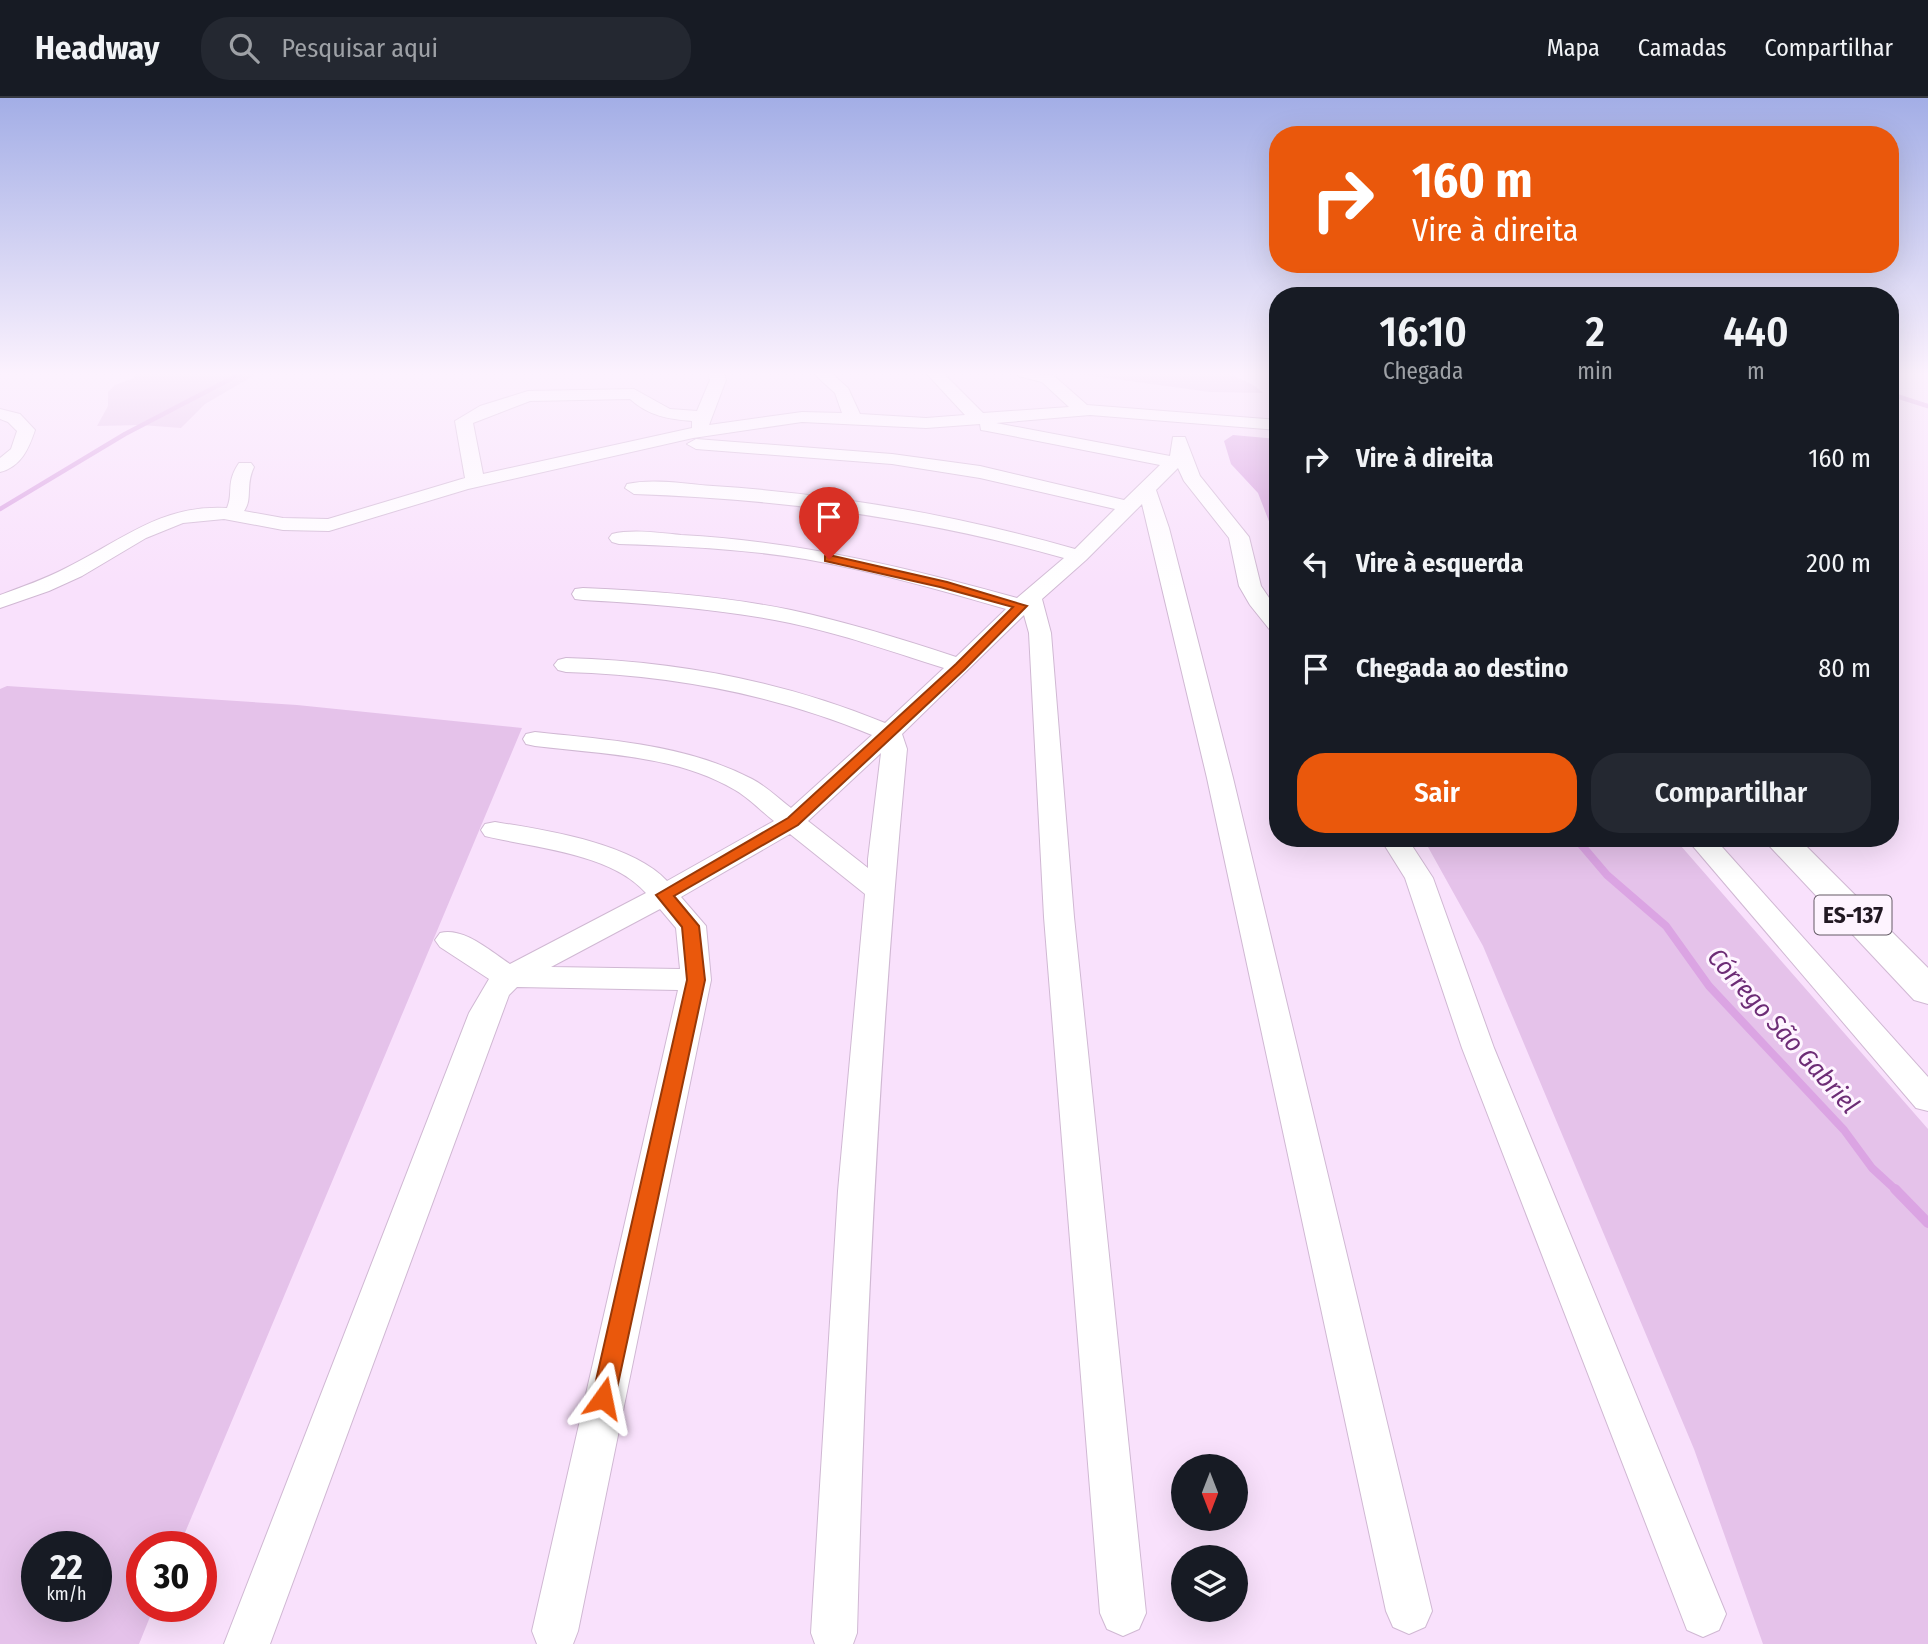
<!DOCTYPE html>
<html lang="pt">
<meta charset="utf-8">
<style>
body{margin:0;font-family:"Fira Sans Condensed",sans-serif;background:#242831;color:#f1f3f6;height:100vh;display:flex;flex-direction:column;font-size:26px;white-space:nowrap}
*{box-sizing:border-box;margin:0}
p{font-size:23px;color:#9ea1a6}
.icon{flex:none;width:38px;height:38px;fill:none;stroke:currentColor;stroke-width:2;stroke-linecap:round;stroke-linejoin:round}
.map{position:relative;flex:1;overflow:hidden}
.drawer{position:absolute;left:1269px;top:189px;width:630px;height:560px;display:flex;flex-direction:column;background:#171b24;border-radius:28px;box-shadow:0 7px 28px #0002}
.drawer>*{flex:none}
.guide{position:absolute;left:1269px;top:28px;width:630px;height:147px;border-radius:28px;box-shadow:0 7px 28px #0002;background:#ea580c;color:#fff;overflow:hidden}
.needle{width:46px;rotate:180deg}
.controls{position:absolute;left:1171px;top:1356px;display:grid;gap:14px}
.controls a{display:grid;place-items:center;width:77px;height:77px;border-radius:50%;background:#171b24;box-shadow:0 7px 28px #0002;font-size:35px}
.speed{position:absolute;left:21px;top:1433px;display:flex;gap:14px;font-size:35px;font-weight:700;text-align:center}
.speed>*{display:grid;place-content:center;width:91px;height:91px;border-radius:50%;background:#171b24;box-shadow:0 7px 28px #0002;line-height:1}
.speed small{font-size:18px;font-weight:400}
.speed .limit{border:10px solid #d22;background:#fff;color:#111}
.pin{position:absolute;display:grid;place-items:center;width:60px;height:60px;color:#fff;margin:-72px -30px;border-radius:50% 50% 50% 0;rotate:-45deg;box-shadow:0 0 7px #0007}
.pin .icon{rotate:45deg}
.me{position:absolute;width:77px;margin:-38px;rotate:12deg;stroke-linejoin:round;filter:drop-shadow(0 0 5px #0008)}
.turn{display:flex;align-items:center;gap:24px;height:147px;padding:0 28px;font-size:32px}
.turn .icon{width:91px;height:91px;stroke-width:2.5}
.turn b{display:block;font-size:49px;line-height:60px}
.eta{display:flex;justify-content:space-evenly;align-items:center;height:119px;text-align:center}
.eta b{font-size:42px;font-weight:600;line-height:49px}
.primary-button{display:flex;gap:14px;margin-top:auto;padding:14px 28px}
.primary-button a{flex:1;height:80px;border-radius:28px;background:#ea580c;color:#fff;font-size:28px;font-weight:600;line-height:80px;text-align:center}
.primary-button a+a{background:#242831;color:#f1f3f6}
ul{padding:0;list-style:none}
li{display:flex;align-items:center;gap:21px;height:105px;padding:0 28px}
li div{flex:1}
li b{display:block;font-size:26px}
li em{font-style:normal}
header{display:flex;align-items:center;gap:42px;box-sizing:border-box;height:98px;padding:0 35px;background:#171b24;border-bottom:2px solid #363941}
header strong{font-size:33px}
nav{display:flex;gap:38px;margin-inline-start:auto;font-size:24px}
.search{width:490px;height:63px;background:#242831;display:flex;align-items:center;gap:18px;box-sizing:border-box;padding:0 24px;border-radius:28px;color:#9ea1a6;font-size:26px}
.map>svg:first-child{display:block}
</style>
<header>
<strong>Headway</strong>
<div class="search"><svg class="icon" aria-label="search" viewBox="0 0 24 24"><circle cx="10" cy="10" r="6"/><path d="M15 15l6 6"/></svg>Pesquisar aqui</div>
<nav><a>Mapa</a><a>Camadas</a><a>Compartilhar</a></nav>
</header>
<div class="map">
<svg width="1928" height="1546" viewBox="0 0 1928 1546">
<rect width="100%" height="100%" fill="#f9e1fc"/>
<g fill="#e5c2ea" fill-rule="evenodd">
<path d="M135,275H258L205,306L181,330L141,327L97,328L108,308V294L115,287L134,280Z"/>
<path d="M1071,275H1229L1255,288L1263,295L1210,294Z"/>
<path d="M7,588L297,607L522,630L179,1449H142V1508L154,1509L139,1546H0V591ZM96,1449V1508H37V1449Z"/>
<path d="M1423,740H1674L1928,1031V1546H1763L1694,1351L1483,848Z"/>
</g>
<path fill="#dba4e3" d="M1233,337L1277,341V444L1258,395L1231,366L1224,343Z"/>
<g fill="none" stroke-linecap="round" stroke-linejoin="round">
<g stroke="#dba4e3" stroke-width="4.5">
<path d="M1890,296L1928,308"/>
<path d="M0,411L125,336L242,275"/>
</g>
<path stroke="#dba4e3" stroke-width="6" d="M1575,740L1579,745"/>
<path stroke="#dba4e3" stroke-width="8" d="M1578,743L1607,777L1666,828L1709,888L1844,1032L1872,1070L1897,1093"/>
<path stroke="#dba4e3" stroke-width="10" d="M1895,1091L1928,1125"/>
<defs>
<g id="minor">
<path d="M708,275H724L726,282L709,327L802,314L842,315L835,295L813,275H831L848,290L860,316L926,320L965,317L926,275H943L983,315L1069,309L1042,284L1018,278L1016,275L1053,277L1087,307L1278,322V332L1090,317L996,325L1170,358L1173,339H1185L1200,378L1249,439L1261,488L1278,513V533L1270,532L1250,507L1239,488L1229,440L1184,383L1178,370L1156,392L1169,430L1233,680L1432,1513L1425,1529L1409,1536L1393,1529L1386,1513L1207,680L1142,406L1086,462L1042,501L1051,535L1074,819L1146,1515L1139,1531L1123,1538L1107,1531L1100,1515L1044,819L1029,535L1024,517L902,636L907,651C879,945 865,1240 857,1535L853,1546H815L811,1535L838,1093L865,796L790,736L681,799L706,828L711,882L578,1533L573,1546H537L532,1533L678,892L517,889L509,897L270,1546H224L469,915L489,881L440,849L435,842L440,835C464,829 490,853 510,866L646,795C611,755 534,750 485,738L481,732L485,726L495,724C545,732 632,745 667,783L774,723C761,713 749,700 735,692C676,657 601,656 535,648L526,646L523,641L526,636L535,634C608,642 685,646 752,681C766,688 779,701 791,710L872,637C773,596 672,577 566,574L558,572L554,567L558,562L566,560C676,563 783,583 885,625L944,570C893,554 842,536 790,525C722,511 652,506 583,502L575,501L572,496L575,491L583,490C652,493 723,498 791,512C847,524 902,541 956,559L1006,511C940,492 873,473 805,461C743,451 681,448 619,446L612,444L609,440L612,436C633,431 660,435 681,437C796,443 906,469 1017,500L1064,460C923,420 781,401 634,396L625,390L627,386C653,380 686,386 713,388C836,396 956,417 1075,451L1115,411L980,380L892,366L696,351L687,346L696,341L892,356L980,368L1124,402L1160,367L987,333L981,332L980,326L926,330L802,324L693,340L468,391L329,433L283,432L224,421L183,425L146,440L82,478L49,493L0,510V497C22,489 45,481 66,470C121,443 161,406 227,410C234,394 225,386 239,365H251L254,369C245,387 253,401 244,413L283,420L328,421L465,380L455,323L480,308L528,293L634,291L670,311L697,313L710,282ZM630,301C649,318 668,321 692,323V330L483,376L473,325L530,303ZM881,655L868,761V770L808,723ZM660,811L676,830L680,871L551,869Z"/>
<path d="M0,311L20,316L35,332C29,350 21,369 0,374V360L11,351L17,333L8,324L0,321Z"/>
<path d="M1380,740H1407L1433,780L1494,950L1726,1516L1719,1532L1703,1539L1687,1532L1462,950L1405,780Z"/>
<path d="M1686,740H1714L1928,979V1013L1916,1010Z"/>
</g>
<path id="major" d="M1762,740H1798L1928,870V906L1914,902Z"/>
</defs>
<use href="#minor" stroke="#d0b8d3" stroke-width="2"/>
<use href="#major" stroke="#d0b8d3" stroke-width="2"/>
<use href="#minor" fill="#fff" fill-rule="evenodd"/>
<use href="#major" fill="#fff" fill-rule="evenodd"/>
</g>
<linearGradient id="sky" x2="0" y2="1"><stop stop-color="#a3aee6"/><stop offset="0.56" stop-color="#fcf2fe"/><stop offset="1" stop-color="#fcf2fe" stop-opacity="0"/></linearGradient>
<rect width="1928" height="492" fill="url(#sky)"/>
<path fill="#ea580c" stroke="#983908" stroke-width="2" d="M829,457L947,484L1027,508L965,571L798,727L674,798L699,828L705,882L615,1300L611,1308L603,1311L595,1308L592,1300L687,882L682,829L656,797L788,720L956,566L1013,509L940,489L825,463V458Z"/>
<g text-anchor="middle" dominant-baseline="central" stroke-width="6" stroke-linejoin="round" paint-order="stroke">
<rect fill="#fef4ff" stroke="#645b65" stroke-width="2" x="1814.5" y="797.5" width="77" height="39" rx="5"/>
<g font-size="23" font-weight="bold" fill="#221923">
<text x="1853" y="817">ES-137</text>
</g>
<g font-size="26" font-style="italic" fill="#6d2c76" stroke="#fef4ff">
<text transform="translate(1783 933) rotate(48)">Córrego São Gabriel</text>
</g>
</g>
</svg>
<div class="controls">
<a><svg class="needle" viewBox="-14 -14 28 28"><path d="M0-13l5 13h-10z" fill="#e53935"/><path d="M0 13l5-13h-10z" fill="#9ea1a6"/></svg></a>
<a><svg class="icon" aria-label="layers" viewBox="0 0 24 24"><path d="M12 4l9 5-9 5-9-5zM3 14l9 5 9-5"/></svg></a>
</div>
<div class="speed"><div>22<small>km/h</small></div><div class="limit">30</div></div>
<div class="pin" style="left:829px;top:461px;background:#d93025"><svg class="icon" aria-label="arrive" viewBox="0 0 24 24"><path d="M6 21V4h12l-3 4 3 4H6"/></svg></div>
<svg class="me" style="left:603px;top:1300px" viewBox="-20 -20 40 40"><path d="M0-17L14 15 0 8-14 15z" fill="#ea580c" stroke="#fff" stroke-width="4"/></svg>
<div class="guide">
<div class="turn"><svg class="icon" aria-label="right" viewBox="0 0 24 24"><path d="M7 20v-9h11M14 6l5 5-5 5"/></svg><div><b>160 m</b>Vire à direita</div></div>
</div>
<section class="drawer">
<div class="eta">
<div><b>16:10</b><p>Chegada</p></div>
<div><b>2</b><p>min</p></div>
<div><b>440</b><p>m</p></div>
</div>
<ul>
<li><svg class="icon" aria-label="right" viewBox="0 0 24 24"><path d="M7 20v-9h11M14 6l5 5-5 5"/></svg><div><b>Vire à direita</b></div><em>160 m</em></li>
<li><svg class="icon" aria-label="left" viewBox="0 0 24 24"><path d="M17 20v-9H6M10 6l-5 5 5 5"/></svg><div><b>Vire à esquerda</b></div><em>200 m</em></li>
<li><svg class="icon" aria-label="arrive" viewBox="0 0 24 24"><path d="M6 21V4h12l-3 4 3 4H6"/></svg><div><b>Chegada ao destino</b></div><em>80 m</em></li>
</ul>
<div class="primary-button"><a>Sair</a><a>Compartilhar</a></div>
</section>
</div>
